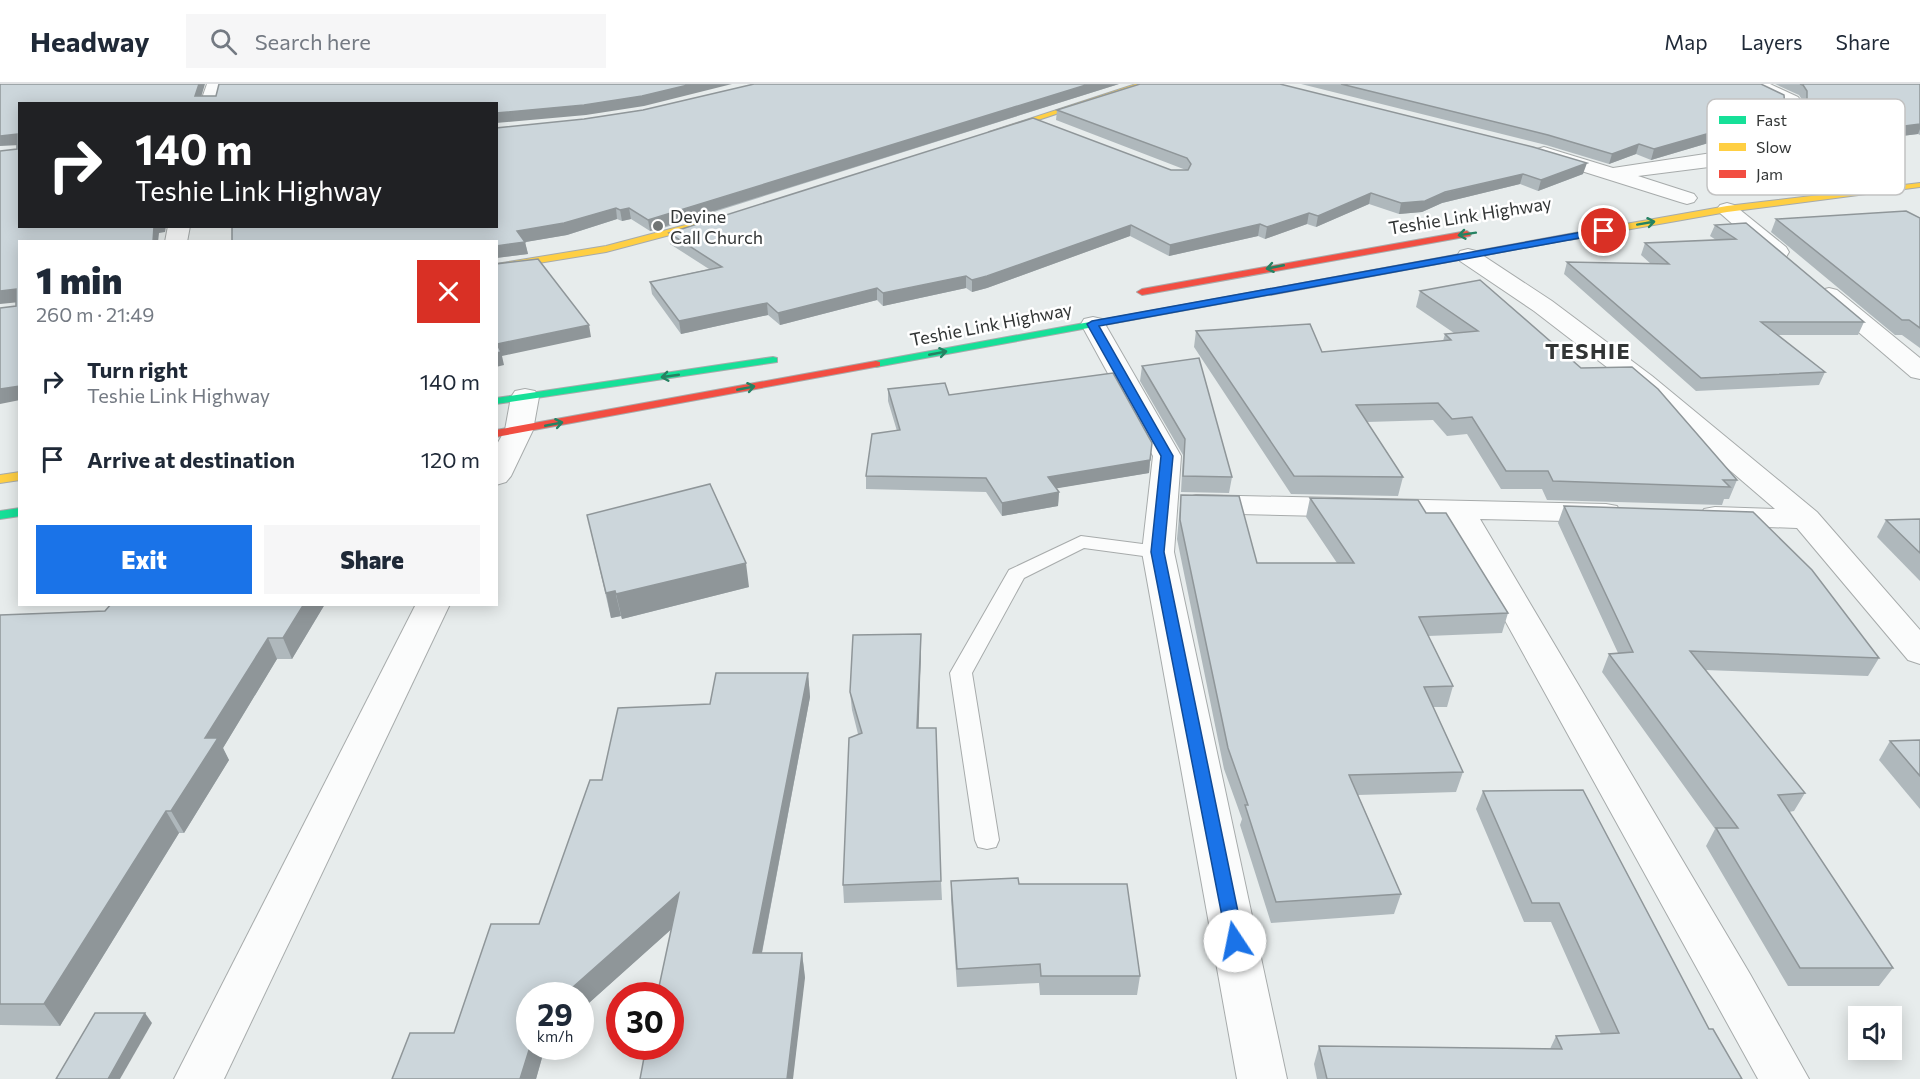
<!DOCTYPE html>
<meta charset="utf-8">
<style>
body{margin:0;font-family:Commissioner,sans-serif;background:#f6f6f7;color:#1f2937;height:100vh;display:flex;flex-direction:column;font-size:22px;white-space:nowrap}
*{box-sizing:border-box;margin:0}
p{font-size:20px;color:#747a83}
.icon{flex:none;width:33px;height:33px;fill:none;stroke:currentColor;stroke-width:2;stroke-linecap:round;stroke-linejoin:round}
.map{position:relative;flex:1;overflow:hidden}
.panel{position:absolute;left:18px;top:156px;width:480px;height:366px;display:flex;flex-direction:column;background:#fff;border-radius:0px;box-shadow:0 3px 15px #0003}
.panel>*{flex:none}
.top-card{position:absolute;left:18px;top:18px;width:480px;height:126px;border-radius:0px;box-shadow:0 3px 15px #0003;background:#202124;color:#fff;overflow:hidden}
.controls{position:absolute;left:1848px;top:922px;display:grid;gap:12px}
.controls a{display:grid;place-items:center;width:54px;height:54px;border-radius:0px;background:#fff;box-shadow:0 3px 15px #0003;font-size:30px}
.speed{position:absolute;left:516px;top:898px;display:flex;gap:12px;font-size:30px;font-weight:700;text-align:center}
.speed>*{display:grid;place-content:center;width:78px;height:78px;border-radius:50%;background:#fff;box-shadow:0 3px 15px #0003;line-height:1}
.speed small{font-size:15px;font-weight:400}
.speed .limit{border:9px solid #d22;background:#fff;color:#111}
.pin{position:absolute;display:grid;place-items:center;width:51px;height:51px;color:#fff;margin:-26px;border:3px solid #fff;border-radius:50%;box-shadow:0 2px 6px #0007}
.me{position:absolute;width:66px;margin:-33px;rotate:349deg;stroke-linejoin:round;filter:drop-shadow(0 0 4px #0008)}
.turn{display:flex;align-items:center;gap:21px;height:126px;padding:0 18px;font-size:27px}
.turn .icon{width:78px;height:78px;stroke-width:2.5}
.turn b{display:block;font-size:42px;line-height:51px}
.round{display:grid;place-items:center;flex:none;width:63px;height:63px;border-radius:0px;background:#f6f6f7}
.head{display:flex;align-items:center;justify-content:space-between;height:102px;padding:0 18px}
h1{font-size:36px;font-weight:800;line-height:45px}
.button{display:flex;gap:12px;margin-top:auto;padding:12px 18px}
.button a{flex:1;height:69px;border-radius:0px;background:#1a73e8;color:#fff;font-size:24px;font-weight:800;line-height:69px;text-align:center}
.button a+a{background:#f6f6f7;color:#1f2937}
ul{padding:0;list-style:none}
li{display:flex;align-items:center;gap:18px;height:78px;padding:0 18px}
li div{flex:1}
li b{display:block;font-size:22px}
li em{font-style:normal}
header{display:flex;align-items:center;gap:36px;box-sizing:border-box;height:84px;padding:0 30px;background:#fff;border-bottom:2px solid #e0e1e3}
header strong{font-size:28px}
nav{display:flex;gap:33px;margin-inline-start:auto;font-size:21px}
.search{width:420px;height:54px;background:#f6f6f7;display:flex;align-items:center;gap:15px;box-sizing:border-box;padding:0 21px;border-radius:0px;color:#747a83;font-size:22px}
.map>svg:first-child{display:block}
</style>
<header>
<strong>Headway</strong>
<div class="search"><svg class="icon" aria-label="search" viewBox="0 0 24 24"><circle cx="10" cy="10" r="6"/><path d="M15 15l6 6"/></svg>Search here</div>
<nav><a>Map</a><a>Layers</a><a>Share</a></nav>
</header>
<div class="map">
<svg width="1920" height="995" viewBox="0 0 1920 995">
<rect width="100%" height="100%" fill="#e7ecec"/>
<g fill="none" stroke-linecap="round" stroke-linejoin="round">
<defs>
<path id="lane" d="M1081,452L1158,462L1165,464L1167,468L1165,472L1158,474L1084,464L1024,494L972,589L999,756L996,763L987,765L978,763L975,756L950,589L1009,486Z"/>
<g id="street">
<path d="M207,0H223L218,20H200Z"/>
<path d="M1749,0H1770L1798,13L1801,17V36L1787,51L1749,60L1739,75L1709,83L1638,92L1694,110L1697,114L1694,118L1687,120L1680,118L1537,73L1534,69L1537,65L1544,63L1613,84L1725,67L1735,52L1775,43L1783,35V19L1751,4Z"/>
<path d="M1727,119L1734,121L1786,163L1789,168L1786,173L1778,175L1770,173L1720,129L1717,125L1720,121Z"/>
<path d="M168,142H190L187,158H165Z"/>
<path d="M1468,165L1476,167L1552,217L1652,292L1817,428L1920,546V580L1908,576L1797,444L1715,441L1704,439L1700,432L1704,425L1715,423L1775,425L1634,304L1534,227L1460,177L1457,172L1460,167Z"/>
<path d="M1829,204L1837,206L1920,274V295L1911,293L1821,216L1817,211L1821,206Z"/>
<path d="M1093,233L1102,235L1105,240L1181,372L1174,468L1287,995H1237L1142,468L1153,372L1081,240L1084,235Z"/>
<path d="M525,305L535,307L539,313L533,346L511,392L506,398L496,401V362L505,346L511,313L515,307Z"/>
<path d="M1196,411L1606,420L1617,422L1621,429L1617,436L1606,438L1480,435L1750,890L1809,995H1758L1449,435L1196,429L1185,426L1181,420L1185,414Z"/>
<path d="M416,520H450L224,995H174Z"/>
</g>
<g id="fast">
<path d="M1270,205L1275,208L1273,210L876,283L871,280L876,277Z"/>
<path d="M773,273L777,274V278L496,320V314Z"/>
<path d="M20,424V432L0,435V427Z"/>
</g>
<g id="slow">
<path d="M1136,0H1146L996,50L989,48Z"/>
<path d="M1920,99V103L1727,128L1569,156L1565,153L1569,150L1727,122Z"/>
<path d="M712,134L716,137L715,139L606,168L496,186V180L606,162Z"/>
<path d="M20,388V396L0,399V391Z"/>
</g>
<g id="jam">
<path d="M1467,147L1471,150L1470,152L1142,211L1137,208L1142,205Z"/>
<path d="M1569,150L1572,151V155L1270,211L1265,208L1270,205Z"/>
<path d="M876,277L880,278V282L496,353V346Z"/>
</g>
</defs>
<use href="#lane" stroke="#a7abab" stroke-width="2"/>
<use href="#street" stroke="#a7abab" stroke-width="2"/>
<use href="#fast" stroke="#a7abab" stroke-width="2"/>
<use href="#slow" stroke="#a7abab" stroke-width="2"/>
<use href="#jam" stroke="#a7abab" stroke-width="2"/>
<use href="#lane" fill="#fbfcfc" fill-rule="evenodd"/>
<use href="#street" fill="#fbfcfc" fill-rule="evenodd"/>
<use href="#fast" fill="#16e098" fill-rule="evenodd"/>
<use href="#slow" fill="#ffcf43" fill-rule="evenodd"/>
<use href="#jam" fill="#f24e42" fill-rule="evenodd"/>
</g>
<g fill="#afb8bc">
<path d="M754,0H1119L657,146L650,147L631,135L622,137L617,135L567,151L525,158L528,170L496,174V158L584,35L643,26Z"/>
<path d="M1301,0H1761L1781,34L1776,39L1651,76L1636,70L1609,80L1546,61Z"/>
<path d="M1775,0H1920V51L1918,50L1869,56L1803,31V17L1799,11Z"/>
<path d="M1057,26L1583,90L1538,107L1520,100L1442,119L1422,128L1399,130L1369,120L1316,143L1307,140L1265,155L1258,152L1169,172L1130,152L987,204L972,208L966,204L883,222L877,216L780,241L768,231L681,250L652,210L650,198L709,185L670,160L669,149L1171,86H1186L1056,36Z"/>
<path d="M1920,134V264L1902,251H1895L1771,148L1776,135Z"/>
<path d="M1715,141L1864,238L1858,251H1777L1825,288L1819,301L1696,307L1564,190L1567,178L1651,180L1641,171L1645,159L1716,156L1710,152Z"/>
<path d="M1420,207L1581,284L1737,396L1729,415H1724L1722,421L1547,416L1542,405H1501L1467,350L1447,352L1433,336L1367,338L1403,393L1398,412L1291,410L1194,263L1196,247L1322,268L1443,257L1445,250L1454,249L1416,223Z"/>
<path d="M1142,282L1232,393L1229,409L1181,408L1183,371L1140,297Z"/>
<path d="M888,305L949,311L1152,359L1149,389L1056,404L1059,408L1058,422L1002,432L986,408L866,405V392L897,347L888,317Z"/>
<path d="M1181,411L1257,479H1337L1306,433L1310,414L1426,429L1508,529L1502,549L1428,552L1453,602L1447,623H1433L1463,688L1456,708L1358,711L1401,810L1394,830L1271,839L1240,741L1242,735L1224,685L1177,455Z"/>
<path d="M1564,422L1879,574L1868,592L1705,586L1805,709L1794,727L1789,728L1893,884L1879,902H1788L1706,762L1715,745L1602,588L1609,570L1618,569L1558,439Z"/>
<path d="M587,431L749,503L622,535L621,532L611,534Z"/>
<path d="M1920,435V497L1877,453L1886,436Z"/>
<path d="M111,520H325L292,575H277L223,664L229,676L184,749H179L60,942L0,941V531L105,527Z"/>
<path d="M921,550V568L918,644L941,797L942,816L844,819L843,801L858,650L852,626L850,608Z"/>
<path d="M808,589L810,613L762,869H802L805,894L671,845L580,927V912H530L545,963L536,995H392L454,949L539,840L602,696L710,620Z"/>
<path d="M1920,656V725L1879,676L1890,657Z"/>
<path d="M1483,707L1709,945L1742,995H1317L1314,980L1319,962L1550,965L1556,952L1601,950L1551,838H1524L1476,725Z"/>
<path d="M951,797L1019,800L1140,892L1137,911H1040L1039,899L957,903L951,816Z"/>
</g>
<g fill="#8f9699">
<path d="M199,0H205L199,20L195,12Z"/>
<path d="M692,0H732L644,22L586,31L496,39V29Z"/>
<path d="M1089,0H1119L650,147L648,136Z"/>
<path d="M1785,24L1781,34L1776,39L1651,76L1654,65Z"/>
<path d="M1920,40V45L1918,50L1869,56L1873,46Z"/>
<path d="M17,50L20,61L0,62V52Z"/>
<path d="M1639,60L1636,70L1609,80L1612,70Z"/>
<path d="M1587,79L1583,90L1538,107L1541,96Z"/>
<path d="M1523,90L1520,100L1442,119L1422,128L1399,130L1401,119Z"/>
<path d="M1371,109L1369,120L1316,143L1318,132Z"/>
<path d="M616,124L617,135L567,151L520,159L517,147Z"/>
<path d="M629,124L631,135L622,137L620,126Z"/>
<path d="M1309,129L1307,140L1265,155L1267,143Z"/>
<path d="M1260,140L1258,152L1169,172L1170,161Z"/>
<path d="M1131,141L1130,152L987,204L972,208V196Z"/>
<path d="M154,142H166L165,148L159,149L158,158H153Z"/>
<path d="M525,158L528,170L496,174V162Z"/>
<path d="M966,192V204L883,222V209Z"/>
<path d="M877,204V216L780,241L778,229Z"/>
<path d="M16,205L20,218L0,220V207Z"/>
<path d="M767,219L768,231L681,250L679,237Z"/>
<path d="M589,241L591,253L502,272L504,281L496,283L497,260Z"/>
<path d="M20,302V316L0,320V305Z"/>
<path d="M1150,376L1149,389L1047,406L1048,393Z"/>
<path d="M1059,408L1058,422L1002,432V419Z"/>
<path d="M746,479L749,503L622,535L616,510Z"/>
<path d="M615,507L621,532L611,534L606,509Z"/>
<path d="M304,520H325L292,575L283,554Z"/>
<path d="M921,550V568L918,663L917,644Z"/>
<path d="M268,554L277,575L223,664L229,676L184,749L171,727L205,654Z"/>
<path d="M808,589L810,613L757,894L753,869Z"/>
<path d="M166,727L179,749L60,942L44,920Z"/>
<path d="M679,809L684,834L580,927V912H575L573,903Z"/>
<path d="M802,869L805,894L793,995H787Z"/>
<path d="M548,902L551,912H545Z"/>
<path d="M145,929L152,939L120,995H108Z"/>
<path d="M530,963H545L536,995H520Z"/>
</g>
<g fill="#ccd6db" stroke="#8f9699" stroke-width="1.5">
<path d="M0,0H199L195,12H216L219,0H692L642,12L584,21L496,29V20H20V142H154L153,158H20V302L0,305V224L16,222V205L0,207V67L17,65V50L0,52Z"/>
<path d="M754,0H1089L648,136L629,124L620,126L616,124L564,139L517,147L525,158L496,162V158H232V142H496V44L584,35L643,26Z"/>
<path d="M1140,0H1280L1533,63L1587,79L1541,96L1523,90L1445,108L1425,117L1401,119L1371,109L1318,132L1309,129L1267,143L1260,140L1170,161L1131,141L987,192L972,196L966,192L883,209L877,204L778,229L767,219L679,237L650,198L722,183L669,149L1033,34L1171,86H1188L1191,80L1187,74L1057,26Z"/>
<path d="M1341,0H1761L1784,11L1785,24L1780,29L1654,65L1639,60L1612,70L1548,51Z"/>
<path d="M1800,0H1920V40L1873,46L1807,21V7L1803,1Z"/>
<path d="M1906,127L1920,134V244L1909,236H1902L1776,135Z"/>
<path d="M1746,139L1864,238H1761L1825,288L1701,294L1567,178L1669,180L1645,159L1736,155L1715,141Z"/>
<path d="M538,175L589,241L497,260L501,268L496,269V180Z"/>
<path d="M1480,196L1581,284L1632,283L1639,289L1658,305L1737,396H1723L1730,403L1553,397L1548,387H1506L1472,333L1452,335L1438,319L1356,321L1403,393L1294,392L1196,247L1310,240L1322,268L1451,256L1445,250L1478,247L1420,207Z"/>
<path d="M1199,274L1232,393L1183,392L1185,355L1142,282Z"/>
<path d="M1113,289L1152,359L1150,376L1048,393L1059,408L1002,419L986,394L866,392L872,350L900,346L888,305L945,299L949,311Z"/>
<path d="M710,400L746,479L616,510L615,507L606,509L587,431Z"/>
<path d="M1181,411L1239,412L1257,479H1354L1310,414L1418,416L1426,429H1446L1508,529L1419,533L1453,602L1424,603L1463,688L1349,691L1401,810L1276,818L1245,721H1248L1228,664L1180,436Z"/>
<path d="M1564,422L1753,428L1812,486L1879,574L1690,567L1805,709L1778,711L1893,884H1800L1716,744H1738L1609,570L1633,568Z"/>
<path d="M1920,435V469L1886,436Z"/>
<path d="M111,520H304L283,554H268L205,654H218L171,727H166L44,920H0V531L105,527Z"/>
<path d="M921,550L917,644H936L941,797L843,801L849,654L862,649L850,608L853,551Z"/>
<path d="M716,589H808L753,869H802L787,995H640L646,963H670V912H657L679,809L573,903L548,902L545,912H530V963L520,995H392L410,949H454L491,840H539L590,696H602L618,624L710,620Z"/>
<path d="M1920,656V692L1890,657Z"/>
<path d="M1583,706L1709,945H1713L1742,995H1327L1319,962L1562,965L1556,952L1619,949L1559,819H1532L1483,707Z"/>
<path d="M1018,794L1019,800H1127L1140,892H1041L1040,880L957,885L951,797Z"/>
<path d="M95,929H145L108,995H56Z"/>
</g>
<defs><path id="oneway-shaft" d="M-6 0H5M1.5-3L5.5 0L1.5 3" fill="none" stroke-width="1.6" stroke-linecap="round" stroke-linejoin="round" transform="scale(1.5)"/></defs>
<g stroke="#258262">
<use href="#oneway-shaft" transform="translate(1646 139) rotate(-10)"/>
<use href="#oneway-shaft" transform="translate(1467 150) rotate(171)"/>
<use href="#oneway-shaft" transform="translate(1275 183) rotate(169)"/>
<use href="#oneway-shaft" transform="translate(938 269) rotate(-11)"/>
<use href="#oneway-shaft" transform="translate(670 292) rotate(172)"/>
<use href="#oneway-shaft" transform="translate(746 304) rotate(-11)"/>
<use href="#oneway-shaft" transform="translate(554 340) rotate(-11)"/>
</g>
<path fill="#1a73e8" stroke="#114b97" stroke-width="1.5" d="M1604,144L1607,145V149L1099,242L1173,372L1164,468L1244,857L1241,863L1235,865L1228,863L1151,468L1161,372L1087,240L1092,237Z"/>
<circle fill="#717575" stroke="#fff" stroke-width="2" cx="658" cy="142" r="6"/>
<g text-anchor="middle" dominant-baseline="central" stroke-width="5" stroke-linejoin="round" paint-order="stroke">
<g font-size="18" fill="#323535" stroke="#fff">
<text transform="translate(1470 131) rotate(-9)">Teshie Link Highway</text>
<text transform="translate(991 240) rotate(-11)">Teshie Link Highway</text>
</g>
<g font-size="18" fill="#323535" stroke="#fff" text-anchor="start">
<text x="670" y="132">Devine<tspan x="670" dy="21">Call Church</tspan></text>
</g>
<g font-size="22" font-weight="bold" letter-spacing="1.5" fill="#323535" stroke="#fff">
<text x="1588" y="266">TESHIE</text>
</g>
</g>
<rect x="1707" y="15" width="198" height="96" rx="9" fill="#fff" stroke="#c2c2c2" stroke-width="1.5"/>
<rect x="1719" y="32" width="27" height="8" fill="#16e098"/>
<rect x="1719" y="59" width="27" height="8" fill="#ffcf43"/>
<rect x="1719" y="86" width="27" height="8" fill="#f24e42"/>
<g font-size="16" fill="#323535">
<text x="1756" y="42">Fast</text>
<text x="1756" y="69">Slow</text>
<text x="1756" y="96">Jam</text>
</g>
</svg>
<div class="controls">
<a><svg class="icon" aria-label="sound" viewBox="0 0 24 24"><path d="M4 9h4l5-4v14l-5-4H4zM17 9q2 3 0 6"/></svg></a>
</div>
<div class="speed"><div>29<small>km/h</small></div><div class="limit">30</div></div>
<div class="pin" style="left:1604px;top:147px;background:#d93025"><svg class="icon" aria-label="arrive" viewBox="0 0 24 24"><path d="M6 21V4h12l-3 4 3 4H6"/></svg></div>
<svg class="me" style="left:1235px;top:857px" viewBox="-20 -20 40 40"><circle r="19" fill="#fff"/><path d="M0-13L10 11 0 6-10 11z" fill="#1a73e8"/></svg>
<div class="top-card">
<div class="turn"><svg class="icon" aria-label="right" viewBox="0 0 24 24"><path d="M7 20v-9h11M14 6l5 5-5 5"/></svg><div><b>140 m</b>Teshie Link Highway</div></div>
</div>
<section class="panel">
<div class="head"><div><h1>1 min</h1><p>260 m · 21:49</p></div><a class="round" style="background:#d93025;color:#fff"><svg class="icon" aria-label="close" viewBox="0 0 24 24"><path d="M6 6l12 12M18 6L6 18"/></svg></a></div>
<ul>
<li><svg class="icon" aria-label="right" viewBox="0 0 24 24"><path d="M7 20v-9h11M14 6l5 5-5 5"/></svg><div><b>Turn right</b><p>Teshie Link Highway</p></div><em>140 m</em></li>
<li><svg class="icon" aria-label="arrive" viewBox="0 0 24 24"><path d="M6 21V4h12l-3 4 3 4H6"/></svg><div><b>Arrive at destination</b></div><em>120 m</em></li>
</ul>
<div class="button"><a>Exit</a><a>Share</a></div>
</section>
</div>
